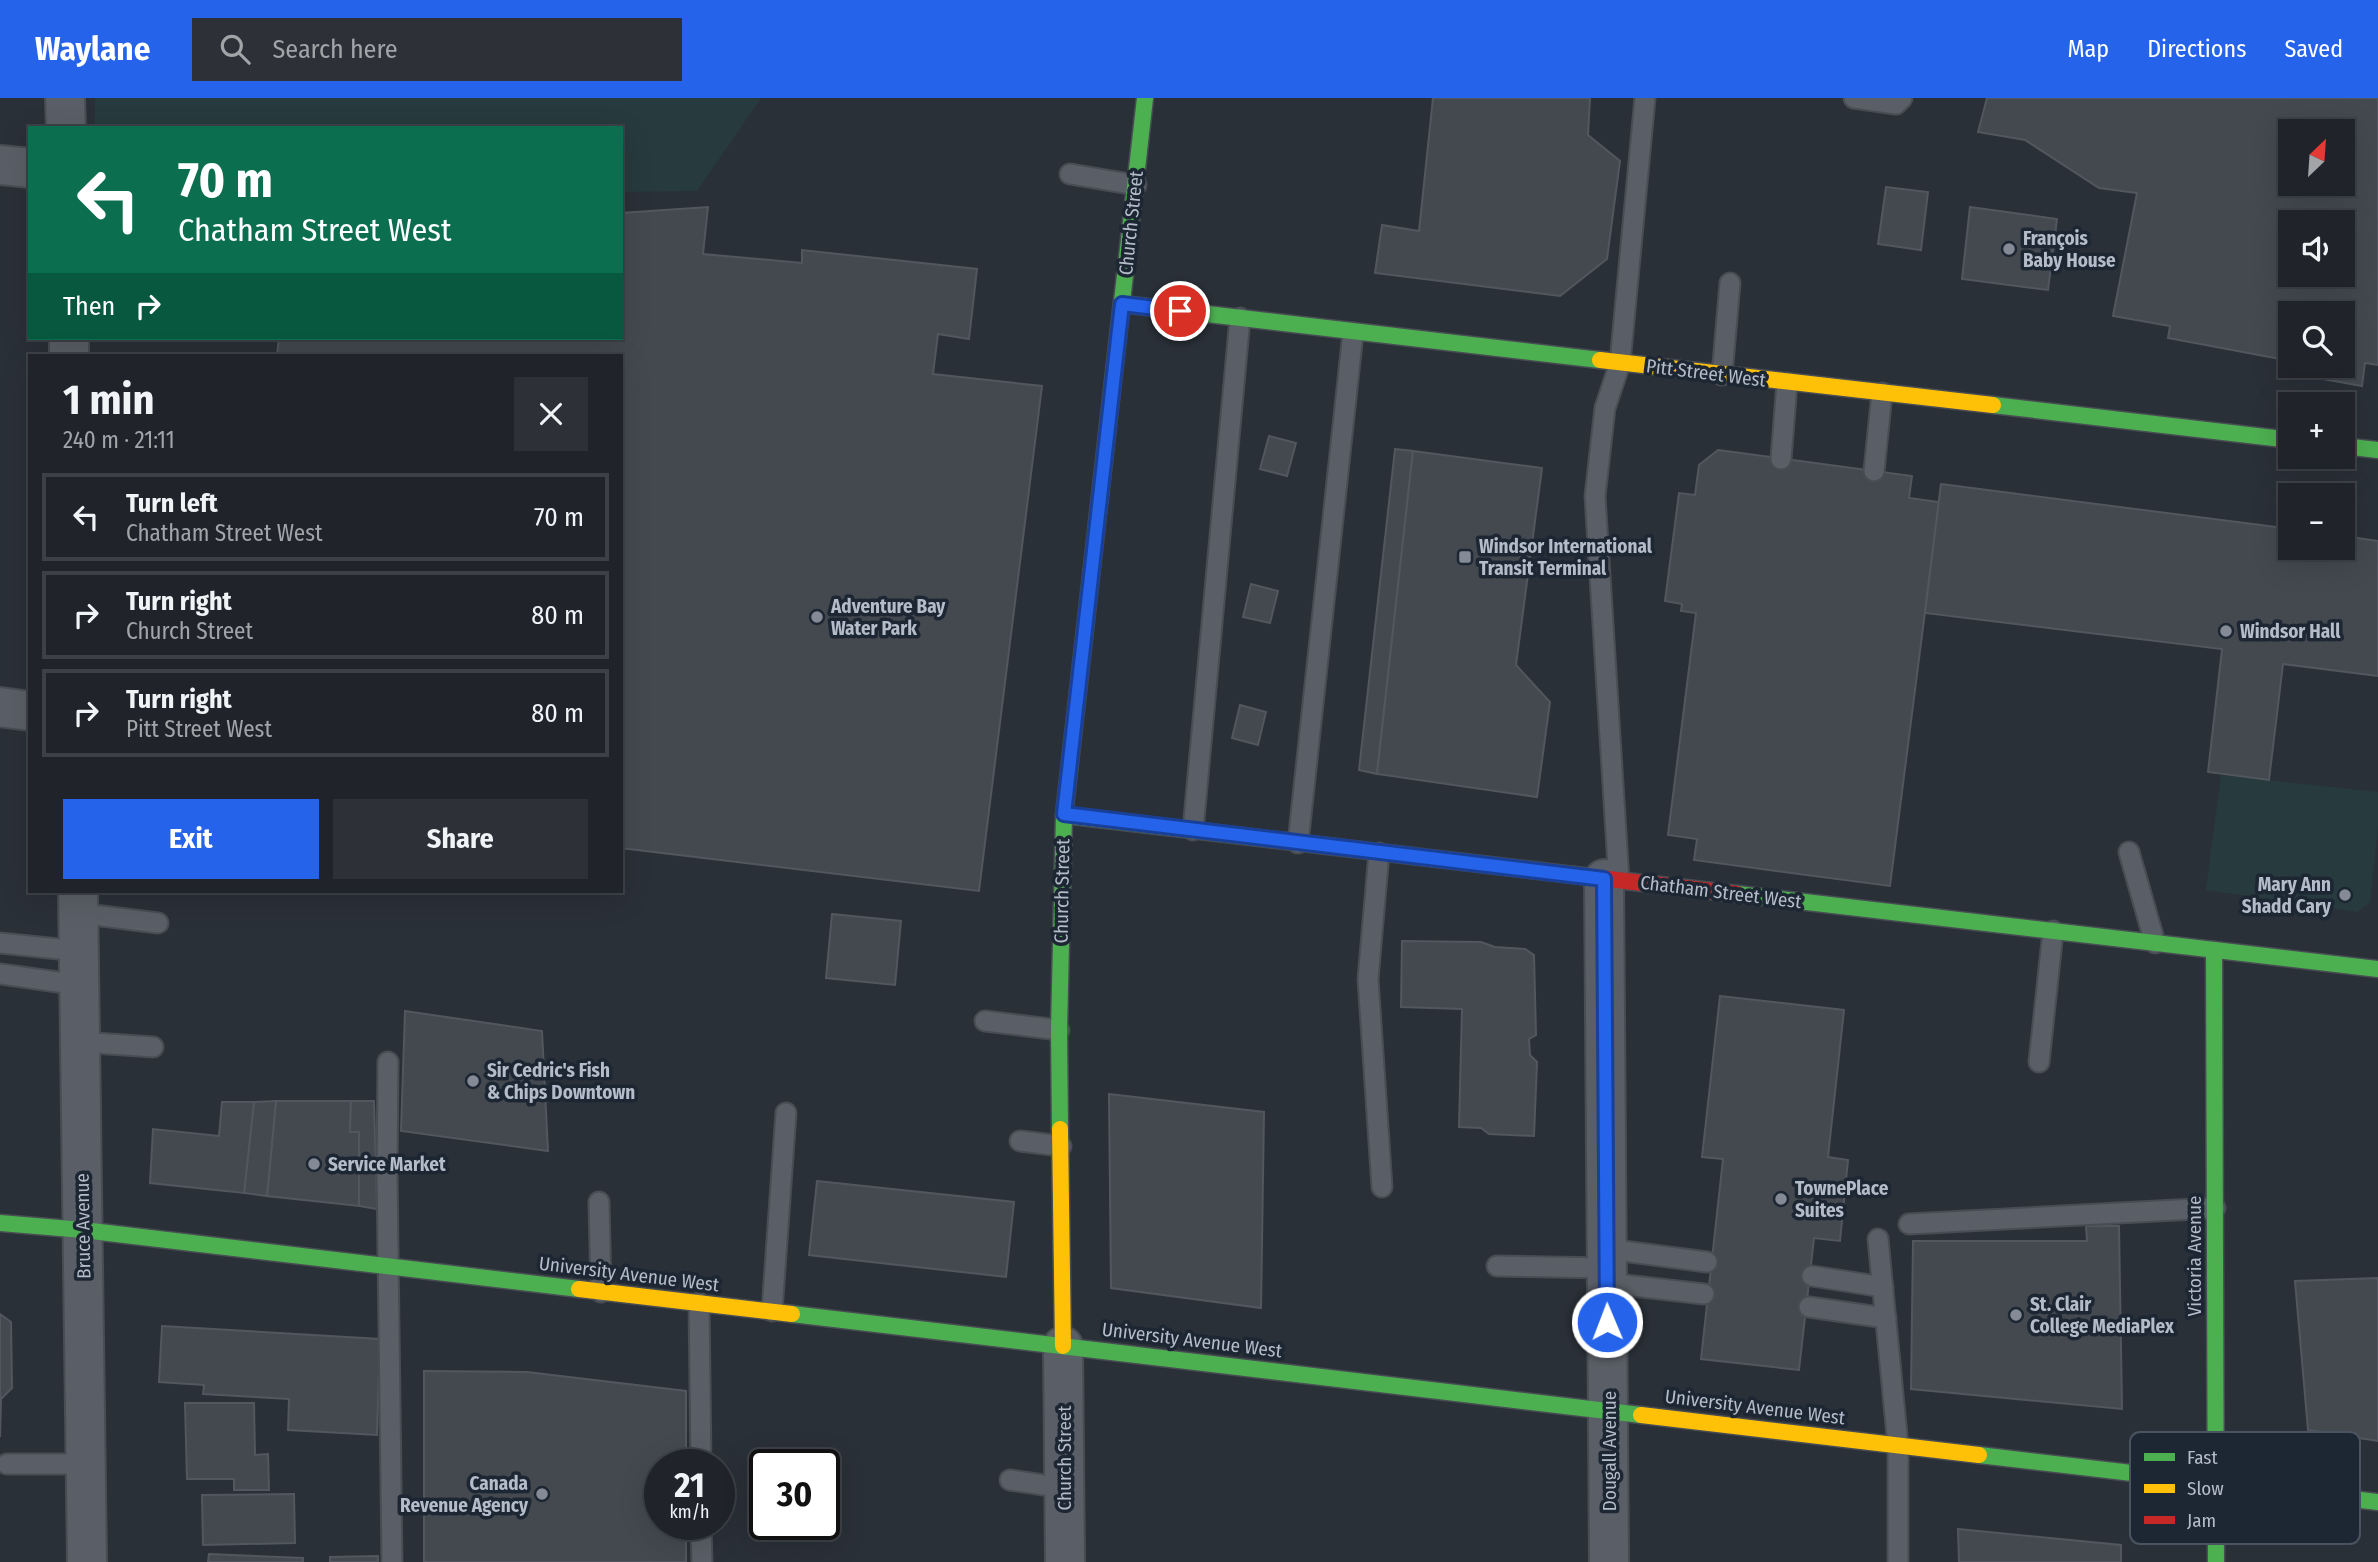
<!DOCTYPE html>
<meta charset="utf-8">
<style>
body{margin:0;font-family:"Fira Sans Condensed",sans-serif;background:#2d3036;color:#f1f3f6;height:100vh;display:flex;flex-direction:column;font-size:26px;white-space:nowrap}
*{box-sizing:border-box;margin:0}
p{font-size:23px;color:#a2a4a8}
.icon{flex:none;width:38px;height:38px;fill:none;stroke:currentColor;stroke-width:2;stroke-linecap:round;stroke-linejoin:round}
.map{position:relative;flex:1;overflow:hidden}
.sheet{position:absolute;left:28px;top:256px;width:595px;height:539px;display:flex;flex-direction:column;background:#20242a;border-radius:0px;box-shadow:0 7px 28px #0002,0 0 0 2px #3d4147}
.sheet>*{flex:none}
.banner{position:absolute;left:28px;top:28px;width:595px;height:214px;border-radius:0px;box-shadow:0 7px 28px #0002,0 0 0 2px #3d4147;background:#0b6e4f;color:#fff;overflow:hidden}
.needle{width:46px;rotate:25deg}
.tools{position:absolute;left:2278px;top:21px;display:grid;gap:14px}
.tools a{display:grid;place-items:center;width:77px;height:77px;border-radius:0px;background:#20242a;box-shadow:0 7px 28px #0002,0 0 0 2px #3d4147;font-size:35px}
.speed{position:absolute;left:644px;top:1351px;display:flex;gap:14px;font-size:35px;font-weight:700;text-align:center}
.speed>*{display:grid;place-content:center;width:91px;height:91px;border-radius:50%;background:#20242a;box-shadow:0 7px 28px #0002,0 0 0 2px #3d4147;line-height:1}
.speed small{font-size:18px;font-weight:400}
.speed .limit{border:4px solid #111;border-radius:10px;background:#fff;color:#111}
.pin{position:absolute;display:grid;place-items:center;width:60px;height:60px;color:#fff;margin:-30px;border:4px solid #fff;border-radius:50%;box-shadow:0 2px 7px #0007}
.me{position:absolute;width:77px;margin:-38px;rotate:359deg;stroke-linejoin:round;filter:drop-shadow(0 0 5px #0008)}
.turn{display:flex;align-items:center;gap:24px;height:147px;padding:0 35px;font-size:32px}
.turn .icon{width:91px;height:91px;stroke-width:2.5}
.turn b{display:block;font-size:49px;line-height:60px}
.then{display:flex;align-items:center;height:66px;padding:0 35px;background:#0003;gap:14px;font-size:26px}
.round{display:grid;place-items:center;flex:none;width:74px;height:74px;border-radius:0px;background:#2d3036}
.head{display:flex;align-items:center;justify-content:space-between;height:119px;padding:0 35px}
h1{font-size:42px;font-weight:700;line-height:52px}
.button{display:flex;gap:14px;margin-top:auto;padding:14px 35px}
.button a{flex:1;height:80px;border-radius:0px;background:#2563eb;color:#fff;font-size:28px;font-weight:700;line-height:80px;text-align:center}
.button a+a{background:#2d3036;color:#f1f3f6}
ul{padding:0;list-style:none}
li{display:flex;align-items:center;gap:21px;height:88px;margin:0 14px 10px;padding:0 21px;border:4px solid #3d4147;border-radius:0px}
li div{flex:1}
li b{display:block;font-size:26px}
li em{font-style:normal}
header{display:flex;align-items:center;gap:42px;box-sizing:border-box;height:98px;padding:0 35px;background:#2563eb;color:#fff}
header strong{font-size:33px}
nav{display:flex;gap:38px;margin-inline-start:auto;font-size:24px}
.search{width:490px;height:63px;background:#2d3036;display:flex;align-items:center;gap:18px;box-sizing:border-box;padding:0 24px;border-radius:0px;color:#a2a4a8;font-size:26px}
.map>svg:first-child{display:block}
</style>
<header>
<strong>Waylane</strong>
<div class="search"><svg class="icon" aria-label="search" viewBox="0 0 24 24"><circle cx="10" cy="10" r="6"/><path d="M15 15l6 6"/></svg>Search here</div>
<nav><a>Map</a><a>Directions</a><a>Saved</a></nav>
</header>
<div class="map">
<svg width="2378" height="1464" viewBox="0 0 2378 1464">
<rect width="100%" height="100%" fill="#2a3038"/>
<g fill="#273a3e">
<path d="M95,0H761L697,93L621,94V30H95Z"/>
<path d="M2221,677L2378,694V730L2370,804L2357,814L2206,792Z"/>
</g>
<g fill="#444950" stroke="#52575f" stroke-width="2" fill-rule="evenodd">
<path d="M1433,0H1590L1588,37L1620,63L1607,161L1560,198L1375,175L1382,127L1419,133Z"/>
<path d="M1987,0H2378V267L2365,265L2362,288L2317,280L2319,268H2343V215H2291V263L2168,240L2170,228L2113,218L2137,95L2099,90L2025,42L1978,34ZM2291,33H2343V86H2291ZM2291,124H2343V177H2291Z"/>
<path d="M1886,89L1928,94L1921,152L1878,146Z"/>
<path d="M708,109L703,156L802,165V152L977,171L969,241L938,236L933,276L1042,288L979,793L621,750V257H277L279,240H621V115Z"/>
<path d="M1970,109L2057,121L2048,192L1962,181Z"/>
<path d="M1269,338L1296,345L1287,378L1260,371Z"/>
<path d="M1395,351L1413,353L1377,676L1359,672Z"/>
<path d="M1718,352L1912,378L1909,400L1939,404L1890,788L1694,762L1697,741L1668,737L1696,515L1681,513L1682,506L1665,503L1679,395L1695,397L1699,367Z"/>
<path d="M1413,353L1542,370L1516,567L1550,604L1537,699L1377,676Z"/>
<path d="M1941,386L2291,431V450H2343V438L2378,443V578L2283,566L2269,682L2208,674L2222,551L1925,515Z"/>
<path d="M1251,486L1278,493L1270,525L1243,519Z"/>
<path d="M1240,607L1266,614L1258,647L1232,640Z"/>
<path d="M832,816L901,823L895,887L826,880Z"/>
<path d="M1402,843L1481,844L1495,849L1525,851L1534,857L1536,937L1529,941L1530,957L1537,964L1534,1038L1489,1036L1481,1030L1459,1029L1462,911L1401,909Z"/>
<path d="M1720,898L1844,912L1828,1059L1848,1062L1840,1143L1814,1140L1799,1272L1701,1261L1723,1061L1702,1059Z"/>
<path d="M405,913L542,933L548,1053L401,1033Z"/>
<path d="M1109,996L1264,1014L1261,1210L1111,1190Z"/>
<path d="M276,1003H351L350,1034H359V1108L267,1098Z"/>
<path d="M276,1003L267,1098L244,1095L254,1004Z"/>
<path d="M351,1003H374L377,1111L359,1108V1034H350Z"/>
<path d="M222,1004H254L244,1095L150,1085L153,1031L219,1038Z"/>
<path d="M817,1083L1014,1104L1006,1179L809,1157Z"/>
<path d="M2086,1128H2119L2122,1311L1911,1291L1913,1143H2087Z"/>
<path d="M2378,1180V1343L2308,1332L2295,1183Z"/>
<path d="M0,1216L11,1224L12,1290L1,1301L0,1339Z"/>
<path d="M162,1228L380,1241L377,1337L288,1332L289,1301L203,1296L204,1287L159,1284Z"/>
<path d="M424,1273L527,1274L686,1293V1367H660V1426H686V1464H424Z"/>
<path d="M185,1305H254L255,1357L268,1356L269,1392H234V1381H187Z"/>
<path d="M294,1396L295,1445L203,1447L202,1397Z"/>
<path d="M1958,1431L2121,1447V1464H1959Z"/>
<path d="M209,1456L303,1460V1464H208Z"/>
<path d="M378,1458V1464H330V1459Z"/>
</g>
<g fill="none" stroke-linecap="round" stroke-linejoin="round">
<defs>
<g id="lane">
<path d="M1854,0L1896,6L1902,0"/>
<path d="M1070,76L1136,87"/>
<path d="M1722,277L1730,185"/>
<path d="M1781,361L1787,285"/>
<path d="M1874,373L1882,295"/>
<path d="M1193,732L1240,220"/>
<path d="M1298,745L1353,235"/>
<path d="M2129,754L2155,845"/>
<path d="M1379,755L1368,881L1382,1089"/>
<path d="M1619,783L1595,398L1605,310L1620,265L1645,0"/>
<path d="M78,815L158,825"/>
<path d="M0,845L78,853"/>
<path d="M0,876L79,887"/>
<path d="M985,923L1059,932"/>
<path d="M80,944L153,949"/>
<path d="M388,964L387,1074L392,1464"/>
<path d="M2039,964L2053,833"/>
<path d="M1020,1043L1061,1048"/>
<path d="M599,1104L601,1194"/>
<path d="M1909,1126L2215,1110"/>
<path d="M1878,1141L1898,1348V1464"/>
<path d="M1607,1151L1707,1164"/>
<path d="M1497,1168L1607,1170"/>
<path d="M1812,1178L1883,1189"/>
<path d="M1607,1185L1704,1196"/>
<path d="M699,1205L701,1367"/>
<path d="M1809,1209L1886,1220"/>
<path d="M772,1213L786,1015"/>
<path d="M7,1366H86"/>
<path d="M1010,1382L1064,1390"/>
<path d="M701,1426L702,1464"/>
</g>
<g id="street">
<path d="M65,0L66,30"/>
<path d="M0,67L30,70"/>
<path d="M69,240V257"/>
<path d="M0,609L30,613"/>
<path d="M1604,781L1609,1464"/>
<path d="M78,793L87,1464"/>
<path d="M1063,1248L1065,1464"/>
</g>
<g id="fast">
<path d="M1122,206L1600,262"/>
<path d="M1993,307L2291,342"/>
<path d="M2343,348L2378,352"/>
<path d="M1064,717L1574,777"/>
<path d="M1737,796L2378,871"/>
<path d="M2214,852L2216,1464"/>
<path d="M1060,1031L1059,932L1064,717L1145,0"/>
<path d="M0,1125L83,1132L579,1191"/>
<path d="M792,1216L1641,1317"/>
<path d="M1979,1357L2378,1404"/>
</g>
<g id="slow">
<path d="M1600,262L1993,307"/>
<path d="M1060,1031L1063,1248"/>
<path d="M579,1191L792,1216"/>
<path d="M1641,1317L1979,1357"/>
</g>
<path id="jam" d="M1574,777L1737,796"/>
</defs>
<use href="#lane" stroke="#484c53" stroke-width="23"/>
<use href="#street" stroke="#484c53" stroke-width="42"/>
<use href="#fast" stroke="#484c53" stroke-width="19"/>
<use href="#slow" stroke="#484c53" stroke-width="19"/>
<use href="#jam" stroke="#484c53" stroke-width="19"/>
<use href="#lane" stroke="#5a5e66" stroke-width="19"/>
<use href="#street" stroke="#5a5e66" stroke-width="38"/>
<use href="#fast" stroke="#4caf50" stroke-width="16"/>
<use href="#slow" stroke="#ffc107" stroke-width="16"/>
<use href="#jam" stroke="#c62828" stroke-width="16"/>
</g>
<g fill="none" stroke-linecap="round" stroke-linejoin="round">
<defs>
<path id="route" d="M1180,213L1122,206L1064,716L1604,781L1607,1224"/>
</defs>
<use href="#route" stroke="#184099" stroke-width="18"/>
<use href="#route" stroke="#2563eb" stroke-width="12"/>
</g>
<g fill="#848b96" stroke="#1d2633" stroke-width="2.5">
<circle cx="2009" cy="151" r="7"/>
<rect x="1458" y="452" width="14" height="14" rx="3.5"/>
<circle cx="817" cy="519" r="7"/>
<circle cx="2226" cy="533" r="7"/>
<circle cx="2345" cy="797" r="7"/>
<circle cx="473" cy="983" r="7"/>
<circle cx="314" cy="1066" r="7"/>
<circle cx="1781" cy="1101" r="7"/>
<circle cx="2016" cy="1217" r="7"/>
<circle cx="542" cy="1396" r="7"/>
</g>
<g text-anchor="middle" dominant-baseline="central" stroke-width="7" stroke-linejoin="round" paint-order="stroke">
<g font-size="19" fill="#b4bcc9" stroke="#1d2633">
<text transform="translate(1131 125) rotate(-84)">Church Street</text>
<text transform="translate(1706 275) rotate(7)">Pitt Street West</text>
<text transform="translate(1062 793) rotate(-89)">Church Street</text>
<text transform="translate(1721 794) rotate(7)">Chatham Street West</text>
<text transform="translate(83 1128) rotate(-91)">Bruce Avenue</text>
<text transform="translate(2194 1158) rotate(-90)">Victoria Avenue</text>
<text transform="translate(629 1176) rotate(7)">University Avenue West</text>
<text transform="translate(1192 1242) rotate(7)">University Avenue West</text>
<text transform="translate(1755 1309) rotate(7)">University Avenue West</text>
<text transform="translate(1609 1353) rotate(-90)">Dougall Avenue</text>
<text transform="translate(1064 1360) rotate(-90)">Church Street</text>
</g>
<g font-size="19" font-weight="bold" fill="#b4bcc9" stroke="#1d2633" text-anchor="start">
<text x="2023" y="140">François<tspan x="2023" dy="22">Baby House</tspan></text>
<text x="1479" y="448">Windsor International<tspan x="1479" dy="22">Transit Terminal</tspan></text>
<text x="831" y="508">Adventure Bay<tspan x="831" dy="22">Water Park</tspan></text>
<text x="2240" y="533">Windsor Hall</text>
<text x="2331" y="786" text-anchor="end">Mary Ann<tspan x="2331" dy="22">Shadd Cary</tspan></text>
<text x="487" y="972">Sir Cedric's Fish<tspan x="487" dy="22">&amp; Chips Downtown</tspan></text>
<text x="328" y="1066">Service Market</text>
<text x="1795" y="1090">TownePlace<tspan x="1795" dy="22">Suites</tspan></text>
<text x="2030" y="1206">St. Clair<tspan x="2030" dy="22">College MediaPlex</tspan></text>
<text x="528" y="1385" text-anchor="end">Canada<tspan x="528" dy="22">Revenue Agency</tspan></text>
</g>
</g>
<rect x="2130" y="1334" width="230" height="112" rx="10" fill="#1d2633" stroke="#4a5360" stroke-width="2"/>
<rect x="2144" y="1355" width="31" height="8" fill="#4caf50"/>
<rect x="2144" y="1386" width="31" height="9" fill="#ffc107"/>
<rect x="2144" y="1418" width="31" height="8" fill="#c62828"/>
<g font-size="19" fill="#b4bcc9">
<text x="2187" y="1366">Fast</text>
<text x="2187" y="1397">Slow</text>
<text x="2187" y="1429">Jam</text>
</g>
</svg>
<div class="tools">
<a><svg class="needle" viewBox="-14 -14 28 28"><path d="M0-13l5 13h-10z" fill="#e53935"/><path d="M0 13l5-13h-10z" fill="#a2a4a8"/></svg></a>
<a><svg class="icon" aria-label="sound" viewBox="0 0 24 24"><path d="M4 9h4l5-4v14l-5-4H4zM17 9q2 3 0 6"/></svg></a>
<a><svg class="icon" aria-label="search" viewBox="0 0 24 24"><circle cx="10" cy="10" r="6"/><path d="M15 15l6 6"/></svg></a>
<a>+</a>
<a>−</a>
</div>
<div class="speed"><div>21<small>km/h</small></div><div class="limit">30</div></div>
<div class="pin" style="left:1180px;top:213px;background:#d93025"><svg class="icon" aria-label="arrive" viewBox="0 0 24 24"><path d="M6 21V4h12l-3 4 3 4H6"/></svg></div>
<svg class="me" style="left:1607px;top:1224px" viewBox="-20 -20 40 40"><circle r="17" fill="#2563eb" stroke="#fff" stroke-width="3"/><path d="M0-11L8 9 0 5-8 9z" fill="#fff"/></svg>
<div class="banner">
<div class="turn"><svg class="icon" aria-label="left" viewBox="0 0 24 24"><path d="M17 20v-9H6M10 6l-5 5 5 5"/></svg><div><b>70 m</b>Chatham Street West</div></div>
<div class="then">Then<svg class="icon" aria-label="right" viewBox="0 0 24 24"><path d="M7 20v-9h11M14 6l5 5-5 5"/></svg></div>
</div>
<section class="sheet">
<div class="head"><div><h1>1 min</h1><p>240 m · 21:11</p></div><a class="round"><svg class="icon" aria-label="close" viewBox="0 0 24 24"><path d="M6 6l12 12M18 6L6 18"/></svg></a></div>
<ul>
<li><svg class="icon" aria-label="left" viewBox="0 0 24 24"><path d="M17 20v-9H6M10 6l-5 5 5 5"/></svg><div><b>Turn left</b><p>Chatham Street West</p></div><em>70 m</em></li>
<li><svg class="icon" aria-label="right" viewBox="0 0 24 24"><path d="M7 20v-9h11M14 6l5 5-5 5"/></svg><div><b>Turn right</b><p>Church Street</p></div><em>80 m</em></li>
<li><svg class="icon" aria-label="right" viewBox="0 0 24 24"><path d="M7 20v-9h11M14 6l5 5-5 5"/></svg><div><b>Turn right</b><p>Pitt Street West</p></div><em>80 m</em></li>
</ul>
<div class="button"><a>Exit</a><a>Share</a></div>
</section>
</div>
